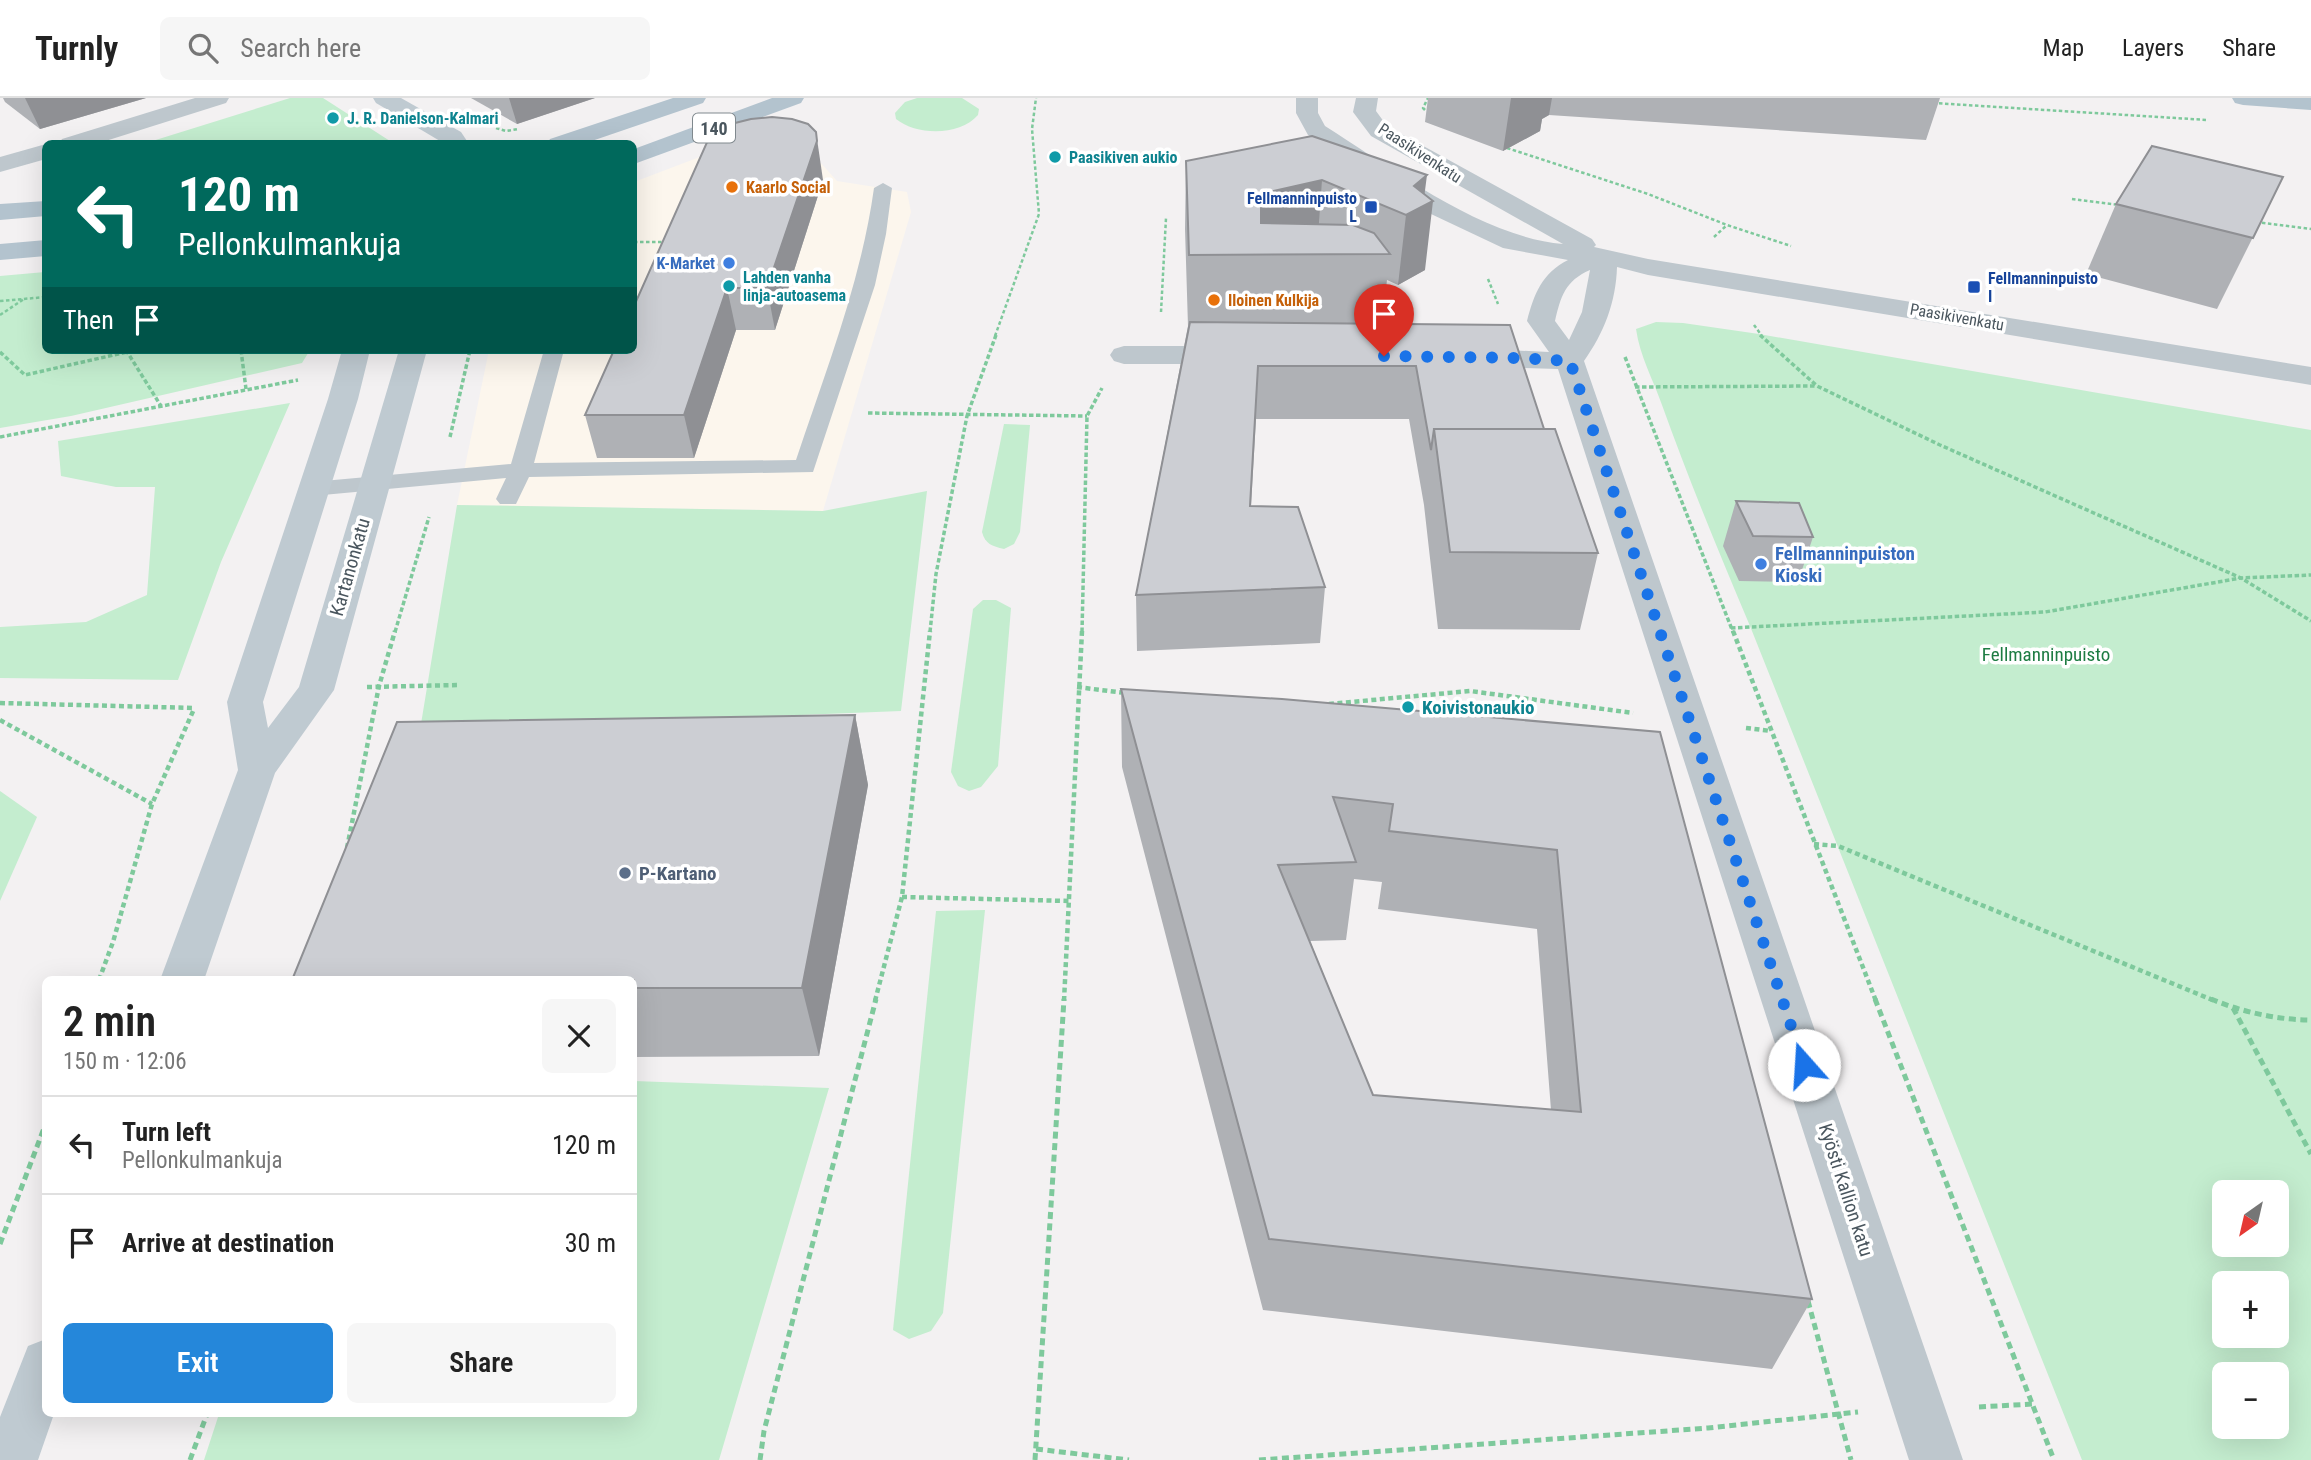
<!DOCTYPE html>
<meta charset="utf-8">
<style>
body{margin:0;font-family:"Roboto Condensed",sans-serif;background:#f6f6f6;color:#222;height:100vh;display:flex;flex-direction:column;font-size:26px;white-space:nowrap}
*{box-sizing:border-box;margin:0}
p{font-size:23px;color:#767676}
.icon{flex:none;width:38px;height:38px;fill:none;stroke:currentColor;stroke-width:2;stroke-linecap:round;stroke-linejoin:round}
.map{position:relative;flex:1;overflow:hidden}
.sheet{position:absolute;left:42px;top:878px;width:595px;height:441px;display:flex;flex-direction:column;background:#fff;border-radius:10px;box-shadow:0 7px 28px #0002}
.sheet>*{flex:none}
.top-card{position:absolute;left:42px;top:42px;width:595px;height:214px;border-radius:10px;box-shadow:0 7px 28px #0002;background:#00695c;color:#fff;overflow:hidden}
.needle{width:46px;rotate:214deg}
.fabs{position:absolute;left:2212px;top:1082px;display:grid;gap:14px}
.fabs a{display:grid;place-items:center;width:77px;height:77px;border-radius:10px;background:#fff;box-shadow:0 7px 28px #0002;font-size:35px}
.pin{position:absolute;display:grid;place-items:center;width:60px;height:60px;color:#fff;margin:-72px -30px;border-radius:50% 50% 50% 0;rotate:-45deg;box-shadow:0 0 7px #0007}
.pin .icon{rotate:45deg}
.me{position:absolute;width:77px;margin:-38px;rotate:341deg;stroke-linejoin:round;filter:drop-shadow(0 0 5px #0008)}
.turn{display:flex;align-items:center;gap:24px;height:147px;padding:0 21px;font-size:32px}
.turn .icon{width:91px;height:91px;stroke-width:2.5}
.turn b{display:block;font-size:49px;line-height:60px}
.then{display:flex;align-items:center;height:66px;padding:0 21px;background:#0003;gap:14px;font-size:26px}
.round{display:grid;place-items:center;flex:none;width:74px;height:74px;border-radius:10px;background:#f6f6f6}
.overview{display:flex;align-items:center;justify-content:space-between;height:119px;padding:0 21px}
h1{font-size:42px;font-weight:600;line-height:52px}
.primary-button{display:flex;gap:14px;margin-top:auto;padding:14px 21px}
.primary-button a{flex:1;height:80px;border-radius:10px;background:#2587da;color:#fff;font-size:28px;font-weight:600;line-height:80px;text-align:center}
.primary-button a+a{background:#f6f6f6;color:#222}
ul{padding:0;list-style:none}
li{display:flex;align-items:center;gap:21px;height:98px;padding:0 21px;border-top:2px solid #e0e0e0}
li div{flex:1}
li b{display:block;font-size:26px}
li em{font-style:normal}
header{display:flex;align-items:center;gap:42px;box-sizing:border-box;height:98px;padding:0 35px;background:#fff;border-bottom:2px solid #e0e0e0}
header strong{font-size:33px}
nav{display:flex;gap:38px;margin-inline-start:auto;font-size:24px}
.search{width:490px;height:63px;background:#f6f6f6;display:flex;align-items:center;gap:18px;box-sizing:border-box;padding:0 24px;border-radius:10px;color:#767676;font-size:26px}
.map>svg:first-child{display:block}
</style>
<header>
<strong>Turnly</strong>
<div class="search"><svg class="icon" aria-label="search" viewBox="0 0 24 24"><circle cx="10" cy="10" r="6"/><path d="M15 15l6 6"/></svg>Search here</div>
<nav><a>Map</a><a>Layers</a><a>Share</a></nav>
</header>
<div class="map">
<svg width="2311" height="1362" viewBox="0 0 2311 1362">
<rect width="100%" height="100%" fill="#f3f1f2"/>
<path fill="#fcf6ed" d="M765,34L819,63L837,83L907,94L911,114L823,413L457,407L489,252H634V84Z"/>
<g fill="#c4edcf" fill-rule="evenodd">
<path d="M290,0H323L390,43L382,46L146,45Z"/>
<path d="M917,0H962L979,11L978,17C960,38 917,38 896,21L895,15L905,4Z"/>
<path d="M45,174L46,252H310L302,265L71,318L0,330V178Z"/>
<path d="M1656,224L1683,225L1759,236L2311,332V1362H2082L1750,528C1719,455 1689,382 1662,307C1653,281 1640,259 1636,231ZM2224,1094H2277V1146H2224ZM2224,1185H2277V1237H2224ZM2224,1276H2277V1328H2224Z"/>
<path d="M290,305L221,464L178,582L0,580V529L86,524L147,497L155,389H116L61,378L58,343Z"/>
<path d="M1004,326L1030,327L1020,434L1014,446L1004,451C992,448 985,446 982,434Z"/>
<path d="M927,393L901,613L420,632L457,407L823,413Z"/>
<path d="M983,502H996L1011,510L998,668L981,689L969,693L958,688L951,674L973,511Z"/>
<path d="M0,693L37,719L0,803Z"/>
<path d="M985,812L943,1215L931,1233L909,1241L893,1232L936,813Z"/>
<path d="M634,983L829,990L719,1362H204L219,1316H634Z"/>
</g>
<g fill="none" stroke-linecap="round" stroke-linejoin="round">
<g stroke="#7ec99c" stroke-width="2.5" stroke-dasharray="3.5 2.5" stroke-linecap="butt">
<path d="M1933,5L2207,22"/>
<path d="M1425,12L1423,10L1428,0"/>
<path d="M496,30L506,33L519,31"/>
<path d="M1507,50L1648,96L1727,127L1791,148"/>
<path d="M2072,101L2119,107"/>
<path d="M2256,124L2311,131"/>
<path d="M1714,139L1727,127"/>
<path d="M634,144H666"/>
<path d="M1488,181L1498,206"/>
<path d="M0,203L46,199"/>
<path d="M1161,214L1166,120"/>
<path d="M0,217L24,201"/>
<path d="M1754,227L1762,238"/>
<path d="M995,238L1039,116L1032,31L1036,0"/>
</g>
<g stroke="#7ec99c" stroke-width="3.5" stroke-dasharray="4.5 2.5" stroke-linecap="butt">
<path d="M1760,237L1817,288L1940,347L2241,480L2311,523"/>
<path d="M126,252L161,308"/>
<path d="M241,252L246,291"/>
<path d="M0,254L25,277L127,254"/>
<path d="M1625,259L1733,534"/>
<path d="M1635,289L1816,288"/>
<path d="M868,315L1087,318"/>
<path d="M0,339L298,282"/>
<path d="M450,339L470,252"/>
<path d="M1731,530L2045,514L2241,480L2311,477"/>
<path d="M395,534L429,419"/>
<path d="M930,534L936,476L967,318L996,237"/>
<path d="M1082,534L1087,318L1102,290"/>
</g>
<g stroke="#7ec99c" stroke-width="4.5" stroke-dasharray="5 3.5" stroke-linecap="butt">
<path d="M1733,533L1876,903"/>
<path d="M367,589L459,587"/>
<path d="M1077,589L1125,595"/>
<path d="M0,605L195,610"/>
<path d="M1329,606L1470,593L1633,615"/>
<path d="M0,622L152,706"/>
<path d="M1746,630L1771,633"/>
<path d="M1814,746L1838,748L2215,903"/>
<path d="M347,750L379,588L395,533"/>
<path d="M902,799L1070,803"/>
<path d="M99,882L113,844L152,706L194,611"/>
<path d="M875,903L902,799L930,533"/>
<path d="M1064,903L1082,533"/>
</g>
<g stroke="#7ec99c" stroke-width="5" stroke-dasharray="7 4.5" stroke-linecap="butt">
<path d="M1875,901L2054,1362"/>
<path d="M2211,901C2242,914 2278,922 2311,922"/>
<path d="M2233,910L2311,1056"/>
<path d="M0,1146L46,1025"/>
<path d="M1808,1203L1851,1362"/>
<path d="M1979,1309L2032,1306"/>
<path d="M1036,1351L1129,1362"/>
<path d="M190,1362L207,1316"/>
<path d="M760,1362L764,1333L876,901"/>
<path d="M1035,1362L1064,901"/>
<path d="M1259,1362L1708,1330L1858,1314"/>
</g>
<path fill="#bec7cd" fill-rule="evenodd" d="M883,85L892,90L886,136L875,187L813,374L529,379L516,406H500L496,401L506,380L312,398L304,396L300,391L304,386L312,384L511,366L544,252H564L534,365L796,362C826,272 861,184 874,90Z"/>
<g fill="#bec7cd" fill-rule="evenodd">
<path d="M195,0H229L226,5L96,46H59L62,41Z"/>
<path d="M1296,0H1318V15L1325,28C1393,71 1482,139 1563,146L1371,38L1353,14L1356,0H1378L1376,13L1387,28L1592,141L1596,147L1594,149L1648,161L2311,269V287L1648,177L1617,169C1616,204 1604,235 1584,263L1963,1362H1909L1558,271L1467,268L1457,265L1453,259L1457,253L1467,250L1549,254L1527,223C1534,196 1542,175 1568,162L1503,150L1431,116L1308,37L1296,15ZM1590,172L1582,214L1569,242L1555,223C1561,198 1565,183 1590,172Z"/>
<path d="M46,46V61L0,74V59Z"/>
<path d="M1124,248H1236L1246,251L1250,257L1246,263L1236,266H1124L1114,263L1110,257L1114,251Z"/>
</g>
<g fill="#bfcad1" fill-rule="evenodd">
<path d="M373,0H401L461,34L469,46H445L376,5Z"/>
<path d="M342,252H370L358,301L263,604L268,630L299,589L399,252H427L334,592L275,675L204,882H160L238,672L227,604L328,301Z"/>
<path d="M46,1241V1316H54L38,1362H0V1319L28,1248Z"/>
</g>
<g fill="#b3c3ce" fill-rule="evenodd">
<path d="M673,0H706L703,5L583,46H547L550,41Z"/>
<path d="M772,0H804L801,5L634,66V51Z"/>
<path d="M2232,0H2311V12L2243,7L2235,5Z"/>
<path d="M46,103V118L0,122V106Z"/>
<path d="M46,142V158L0,162V146Z"/>
</g>
</g>
<g fill="#afb1b5" fill-rule="evenodd">
<path d="M3,0H146L40,31L5,4Z"/>
<path d="M471,0H595L517,26Z"/>
<path d="M1428,0H1940L1926,42L1549,17L1542,21L1540,33L1503,53L1425,24Z"/>
<path d="M1186,63L1425,96V172L1398,187L1387,182L1382,225L1544,331L1598,455L1580,532L1438,531L1424,407L1409,321H1256L1251,408L1325,489L1320,545L1137,553L1136,497L1188,228L1185,131Z"/>
<path d="M2283,79L2217,211L2086,176L2116,106Z"/>
<path d="M823,82L775,232H736L694,360H597L585,317Z"/>
<path d="M1736,403L1813,439L1798,484L1739,483L1723,448Z"/>
<path d="M1121,591L1660,634L1812,1201L1772,1271L1263,1212L1122,669ZM1354,781L1382,784L1378,811L1537,831L1551,1012L1373,997L1310,843L1346,842Z"/>
<path d="M855,617L868,687L819,958L634,959V882Z"/>
</g>
<g fill="#8f9094">
<path d="M25,0H146L40,31Z"/>
<path d="M509,0H595L517,26Z"/>
<path d="M1511,0H1552L1549,17L1542,21L1540,33L1503,53Z"/>
<path d="M816,34L823,82L775,232L767,190Z"/>
<path d="M1427,77L1423,108L1433,103L1425,172L1398,187L1406,117L1414,88Z"/>
<path d="M1322,82L1317,152L1258,157L1261,100L1265,95Z"/>
<path d="M727,190L736,232L694,360L684,317Z"/>
<path d="M855,617L868,687L819,958L802,890Z"/>
</g>
<g fill="#ccced3" stroke="#8f9094" stroke-width="2" fill-rule="evenodd">
<path d="M772,19L792,21L808,26L816,34L817,43L767,190H727L684,317H585L614,252H634V208L708,42L716,33L731,26L751,21Z"/>
<path d="M1312,38L1427,77L1414,88L1433,103L1406,117L1322,82L1265,95L1261,100V125L1353,127L1374,135L1390,156L1189,157L1186,63Z"/>
<path d="M2152,48L2283,79L2253,140L2116,106Z"/>
<path d="M1190,224L1510,227L1544,331H1434L1431,352L1416,268H1258L1250,408L1298,409L1325,489L1136,497Z"/>
<path d="M1434,331H1555L1598,455L1450,454Z"/>
<path d="M1736,403L1799,405L1813,439L1753,438Z"/>
<path d="M1121,591L1282,601L1660,634L1812,1201L1269,1141ZM1333,699L1393,706L1389,733L1557,752L1581,1014L1373,997L1278,767L1356,764Z"/>
<path d="M855,617L802,890H634V882H292L397,624Z"/>
</g>
<g fill="none" stroke-linecap="round" stroke-linejoin="round">
<path stroke="#1a73e8" stroke-width="12" stroke-dasharray="0 21.6" d="M1384,258L1520,260L1570,263L1804,967"/>
</g>
<g fill="#0f9aa8" stroke="#fff" stroke-width="2.5">
<circle cx="333" cy="20" r="7"/>
<circle cx="1055" cy="59" r="7"/>
<circle cx="729" cy="188" r="7"/>
<circle cx="1408" cy="609" r="7"/>
</g>
<g fill="#e8710a" stroke="#fff" stroke-width="2.5">
<circle cx="732" cy="89" r="7"/>
<circle cx="1214" cy="202" r="7"/>
</g>
<g fill="#1a4fb4" stroke="#fff" stroke-width="2.5">
<rect x="1364" y="102" width="14" height="14" rx="3.5"/>
<rect x="1967" y="182" width="14" height="14" rx="3.5"/>
</g>
<g fill="#3f7fe0" stroke="#fff" stroke-width="2.5">
<circle cx="729" cy="165" r="7"/>
<circle cx="1761" cy="466" r="7"/>
</g>
<circle fill="#5c6f8a" stroke="#fff" stroke-width="2.5" cx="625" cy="775" r="7"/>
<g text-anchor="middle" dominant-baseline="central" stroke-width="7" stroke-linejoin="round" paint-order="stroke">
<g font-size="16" font-weight="bold" fill="#0d838f" stroke="#fff" text-anchor="start">
<text x="347" y="20">J. R. Danielson-Kalmari</text>
<text x="1069" y="59">Paasikiven aukio</text>
<text x="743" y="179">Lahden vanha<tspan x="743" dy="18">linja-autoasema</tspan></text>
</g>
<g font-size="16" fill="#4a565e" stroke="#fff">
<text transform="translate(1420 55) rotate(33)">Paasikivenkatu</text>
<text transform="translate(1957 219) rotate(10)">Paasikivenkatu</text>
</g>
<g font-size="16" font-weight="bold" fill="#c56008" stroke="#fff" text-anchor="start">
<text x="746" y="89">Kaarlo Social</text>
<text x="1228" y="202">Iloinen Kulkija</text>
</g>
<g font-size="16" font-weight="bold" fill="#164399" stroke="#fff" text-anchor="end">
<text x="1357" y="100">Fellmanninpuisto<tspan x="1357" dy="18">L</tspan></text>
<text x="1988" y="180" text-anchor="start">Fellmanninpuisto<tspan x="1988" dy="18">I</tspan></text>
</g>
<g font-size="16" font-weight="bold" fill="#366cbe" stroke="#fff" text-anchor="end">
<text x="715" y="165">K-Market</text>
</g>
<rect fill="#fff" stroke="#80898e" stroke-width="2" x="693" y="15.5" width="42" height="29" rx="5"/>
<g font-size="18" font-weight="bold" fill="#4a565e">
<text x="714" y="30">140</text>
</g>
<g font-size="19" font-weight="bold" fill="#366cbe" stroke="#fff" text-anchor="start">
<text x="1775" y="455">Fellmanninpuiston<tspan x="1775" dy="22">Kioski</tspan></text>
</g>
<g font-size="19" fill="#4a565e" stroke="#fff">
<text transform="translate(350 469) rotate(-74)">Kartanonkatu</text>
<text transform="translate(1846 1092) rotate(72)">Kyösti Kallion katu</text>
</g>
<g font-size="19" fill="#1e7c43" stroke="#fff">
<text x="2046" y="556">Fellmanninpuisto</text>
</g>
<g font-size="19" font-weight="bold" fill="#0d838f" stroke="#fff" text-anchor="start">
<text x="1422" y="609">Koivistonaukio</text>
</g>
<g font-size="19" font-weight="bold" fill="#4e5e75" stroke="#fff" text-anchor="start">
<text x="639" y="775">P-Kartano</text>
</g>
</g>
</svg>
<div class="fabs">
<a><svg class="needle" viewBox="-14 -14 28 28"><path d="M0-13l5 13h-10z" fill="#e53935"/><path d="M0 13l5-13h-10z" fill="#767676"/></svg></a>
<a>+</a>
<a>−</a>
</div>
<div class="pin" style="left:1384px;top:258px;background:#d93025"><svg class="icon" aria-label="arrive" viewBox="0 0 24 24"><path d="M6 21V4h12l-3 4 3 4H6"/></svg></div>
<svg class="me" style="left:1804px;top:967px" viewBox="-20 -20 40 40"><circle r="19" fill="#fff"/><path d="M0-13L10 11 0 6-10 11z" fill="#1a73e8"/></svg>
<div class="top-card">
<div class="turn"><svg class="icon" aria-label="left" viewBox="0 0 24 24"><path d="M17 20v-9H6M10 6l-5 5 5 5"/></svg><div><b>120 m</b>Pellonkulmankuja</div></div>
<div class="then">Then<svg class="icon" aria-label="arrive" viewBox="0 0 24 24"><path d="M6 21V4h12l-3 4 3 4H6"/></svg></div>
</div>
<section class="sheet">
<div class="overview"><div><h1>2 min</h1><p>150 m · 12:06</p></div><a class="round"><svg class="icon" aria-label="close" viewBox="0 0 24 24"><path d="M6 6l12 12M18 6L6 18"/></svg></a></div>
<ul>
<li><svg class="icon" aria-label="left" viewBox="0 0 24 24"><path d="M17 20v-9H6M10 6l-5 5 5 5"/></svg><div><b>Turn left</b><p>Pellonkulmankuja</p></div><em>120 m</em></li>
<li><svg class="icon" aria-label="arrive" viewBox="0 0 24 24"><path d="M6 21V4h12l-3 4 3 4H6"/></svg><div><b>Arrive at destination</b></div><em>30 m</em></li>
</ul>
<div class="primary-button"><a>Exit</a><a>Share</a></div>
</section>
</div>
